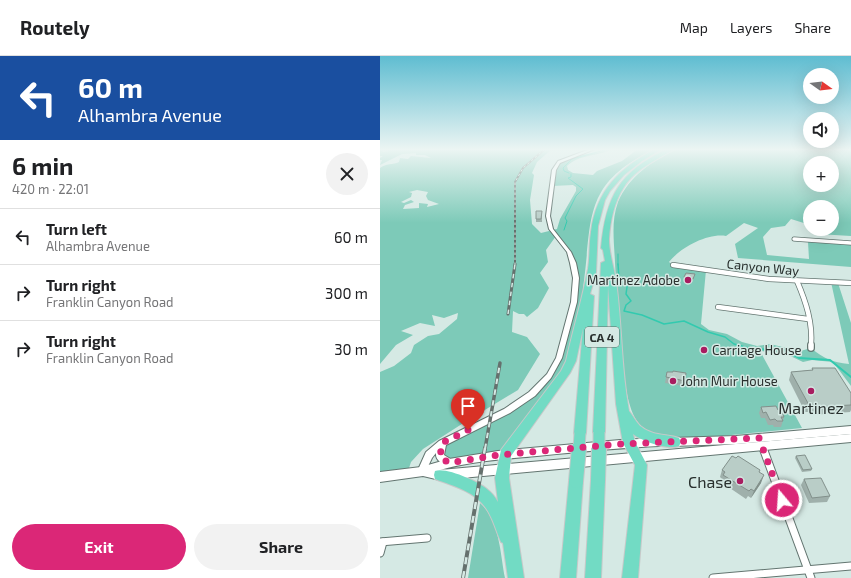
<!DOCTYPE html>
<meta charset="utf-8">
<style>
body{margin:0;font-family:"Exo 2",sans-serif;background:#f2f2f2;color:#202124;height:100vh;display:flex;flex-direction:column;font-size:15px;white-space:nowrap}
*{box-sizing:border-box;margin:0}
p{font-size:13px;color:#757577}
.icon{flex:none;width:22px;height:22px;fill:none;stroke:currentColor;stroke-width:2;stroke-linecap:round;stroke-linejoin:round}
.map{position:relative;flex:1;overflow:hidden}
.drawer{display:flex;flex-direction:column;background:#fff;width:380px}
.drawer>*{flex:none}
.guide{background:#1a4fa0;color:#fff;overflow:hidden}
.needle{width:26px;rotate:104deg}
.tools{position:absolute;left:423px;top:12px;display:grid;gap:8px}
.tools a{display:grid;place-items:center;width:36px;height:36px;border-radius:50%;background:#fff;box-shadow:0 4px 16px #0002;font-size:20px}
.pin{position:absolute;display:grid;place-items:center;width:34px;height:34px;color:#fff;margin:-41px -17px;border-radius:50% 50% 50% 0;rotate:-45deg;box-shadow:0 0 4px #0007}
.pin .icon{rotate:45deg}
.me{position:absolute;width:44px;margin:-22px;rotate:342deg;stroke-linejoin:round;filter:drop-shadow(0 0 3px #0008)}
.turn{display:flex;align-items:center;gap:14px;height:84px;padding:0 12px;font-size:18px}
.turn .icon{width:52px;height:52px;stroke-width:2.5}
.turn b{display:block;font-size:28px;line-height:34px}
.round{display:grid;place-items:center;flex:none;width:42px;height:42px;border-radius:21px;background:#f2f2f2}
.head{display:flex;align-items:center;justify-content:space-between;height:68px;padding:0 12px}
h1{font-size:24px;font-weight:700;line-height:30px}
.action{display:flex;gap:8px;margin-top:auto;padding:8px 12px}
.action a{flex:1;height:46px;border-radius:24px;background:#db2777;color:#fff;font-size:16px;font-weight:700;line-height:46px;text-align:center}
.action a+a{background:#f2f2f2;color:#202124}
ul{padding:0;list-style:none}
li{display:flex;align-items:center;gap:12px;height:56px;padding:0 12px;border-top:1px solid #e0e0e0}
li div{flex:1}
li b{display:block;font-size:15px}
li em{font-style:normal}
header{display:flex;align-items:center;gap:24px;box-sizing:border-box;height:56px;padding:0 20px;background:#fff;border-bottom:1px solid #e0e0e0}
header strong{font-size:19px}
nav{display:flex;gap:22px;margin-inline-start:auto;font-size:14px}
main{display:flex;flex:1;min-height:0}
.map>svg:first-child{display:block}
</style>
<header>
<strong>Routely</strong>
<nav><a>Map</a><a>Layers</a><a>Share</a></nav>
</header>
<main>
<section class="drawer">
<div class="guide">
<div class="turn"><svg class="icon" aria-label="left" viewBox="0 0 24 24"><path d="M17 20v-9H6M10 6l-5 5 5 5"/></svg><div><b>60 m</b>Alhambra Avenue</div></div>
</div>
<div class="head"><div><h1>6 min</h1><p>420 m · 22:01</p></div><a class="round"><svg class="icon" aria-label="close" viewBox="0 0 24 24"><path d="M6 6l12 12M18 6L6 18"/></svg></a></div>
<ul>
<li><svg class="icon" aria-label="left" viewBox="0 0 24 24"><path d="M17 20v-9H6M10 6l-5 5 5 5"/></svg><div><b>Turn left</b><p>Alhambra Avenue</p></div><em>60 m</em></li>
<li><svg class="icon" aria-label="right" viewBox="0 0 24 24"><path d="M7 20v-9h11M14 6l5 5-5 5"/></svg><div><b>Turn right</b><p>Franklin Canyon Road</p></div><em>300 m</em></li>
<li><svg class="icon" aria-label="right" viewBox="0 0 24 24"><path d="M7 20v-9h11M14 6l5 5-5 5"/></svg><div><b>Turn right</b><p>Franklin Canyon Road</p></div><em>30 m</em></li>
</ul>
<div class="action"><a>Exit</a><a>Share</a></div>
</section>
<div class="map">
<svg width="471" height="522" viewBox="0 0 471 522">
<rect width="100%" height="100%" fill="#d5e9e4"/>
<g fill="#7dcab8" fill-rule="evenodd">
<path d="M0,93H2L3,96L9,95L4,93H172L157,106L152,117L154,119L150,144L152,168L161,177L177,173L180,163L196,135V131L193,129L172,130C173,122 172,111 179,106C188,98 204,99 215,97C222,96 225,93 232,93C217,101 199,98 187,110L188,114L193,117L213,119L217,115L242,105L258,93H275C201,128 213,163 203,232L206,237L191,305L125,398L69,407L60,395L62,387L152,338L179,302L196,227L189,196L176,180L166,194L168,206L160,217L169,232L158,252L147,261L144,258H139L133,255L132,276L147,281L160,298L138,334L85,366L43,393L31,406L27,418L0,421V316L14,310L31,297L34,289L48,280L59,278L77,263L78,257L64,262L52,259L55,270L40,267L21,275L33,279L16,289L0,308V112C6,107 13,109 19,106L20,102L28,103L31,100L51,102L45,99H36V97L22,98L0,109L2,104H0V102L3,100H0ZM37,134L48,136L46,140L48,144L59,148L47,151L48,148L39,147V152L23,153L25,149L34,146L31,144L24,147L21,146L31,141L32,137L29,136Z"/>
<path d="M298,93H471V180L438,178L432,173H452V151H430V171L427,168L411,163L405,170L391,172L383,181L387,199L429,203L428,186L451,185L471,187V211L358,202L355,188L378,172L364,167L346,180C327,177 300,192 289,206L293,209L326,214L321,268L329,274L347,278L362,286L377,290L390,288L407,292L417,296L431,292C444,303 452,306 469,308L451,226L458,227L471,267V330L453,306L432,304L423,306L404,297L380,295L422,372C402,374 382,376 362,378C335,380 293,389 269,375C262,372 256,365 253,358C248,346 246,333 244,320C238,282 237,244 235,206C234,185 231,165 238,146C249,120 273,104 298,93ZM430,107H452V129H430Z"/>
<path d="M100,447C120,465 120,497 125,522H88Z"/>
</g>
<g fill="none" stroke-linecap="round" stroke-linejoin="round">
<g stroke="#32caaf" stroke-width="1">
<path d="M189,117L184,115L183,112L192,103L228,93"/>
<path d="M184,174L187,165L185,162L196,140L203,133L188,122L191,121V118"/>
<path d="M238,209V198"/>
</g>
<g stroke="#32caaf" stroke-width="1.5">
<path d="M238,208L239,222"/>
<path d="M245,228L247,231L246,238L251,245L246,249L244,255L262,259L284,268L304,265L328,276L345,281L354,288L361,290"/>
</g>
<path stroke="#32caaf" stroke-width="2" d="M357,289L371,293L405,294L419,302L450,304L471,321"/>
<defs>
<path id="minor-far3" d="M414,183L471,187"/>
<g id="minor-far2">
<path d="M293,209L389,223L471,227"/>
<path d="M417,225C426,246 433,267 431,290"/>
<path d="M338,251L428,263"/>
</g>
<g id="minor-far1">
<path d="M431,292V289"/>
<path d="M382,389L383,393"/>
</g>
<g id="minor">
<path d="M383,392L431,522"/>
<path d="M0,486L47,482"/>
<path d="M0,497L3,486"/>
<path d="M333,522L471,510"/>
</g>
<path id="tertiary" d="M210,93H215L180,107L176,114L170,160L173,173L191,196L196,207L199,222L197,246L182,302L171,322L155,340L130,357L66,389L64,399L72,404L73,407L72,410L69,411C63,408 55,405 56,397L52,402L44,419L41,420L38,419L37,416L46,396L59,385L124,353L149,336L167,318L176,302L191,246L193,222L190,207L187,196L169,173L166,160L172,114L178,105Z"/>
<g id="secondary">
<path d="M471,370V378L356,388L291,390L288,389L286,386L288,383L291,382L356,380Z"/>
<path d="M471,378V386L60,424L43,420L0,426V416L41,411L69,403L118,395L240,384L279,382L282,383L284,386L282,389L279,390C238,392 197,396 157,400C125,403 90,405 60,414Z"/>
</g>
<g id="motorway">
<path d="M275,93H282L262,105L244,119L230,135L225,144L218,170L216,217L210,238L214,240L206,377L204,381L200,382L196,381L194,377L203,272L196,305L190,317L131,400L129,422L144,522H128L123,487L121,486C117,477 114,466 109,457C98,436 76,431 55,423L54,419L55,415C67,411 99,426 108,434C112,437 115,441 118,446L115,422L121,394L181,315L186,305C193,274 202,244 208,213C210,201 209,188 211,176C216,134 240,112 275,93Z"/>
<path d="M287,93H294C276,105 256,112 244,131C234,146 230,166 229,183C229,197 234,212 236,225C242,268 241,313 249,355C253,360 256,366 260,370C272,380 286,378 299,382L301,386L299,390C288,394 263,386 253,378L255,386L267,409L258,522H242L255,409L243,387L236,348L228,230L225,376L223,379L219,381L215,379L213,376L221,207L225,205L223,194L221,192C226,140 239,116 287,93Z"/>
<path d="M218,418L223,420L225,424L221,522H205L211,424L213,420Z"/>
<path d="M196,419L201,421L203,425L196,522H180L189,425L191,421Z"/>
</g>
</defs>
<use href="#minor-far3" stroke="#637570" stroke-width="5"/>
<use href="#minor-far2" stroke="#637570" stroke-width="6"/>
<use href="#minor-far1" stroke="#637570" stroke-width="8"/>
<use href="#minor" stroke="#637570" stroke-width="9"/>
<use href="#tertiary" stroke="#637570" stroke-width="2"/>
<use href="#secondary" stroke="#637570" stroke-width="2"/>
<use href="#motorway" stroke="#c7c9c9" stroke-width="2"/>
<use href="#minor-far3" stroke="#fff" stroke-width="3.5"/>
<use href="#minor-far2" stroke="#fff" stroke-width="4.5"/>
<use href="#minor-far1" stroke="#fff" stroke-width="5.5"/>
<use href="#minor" stroke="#fff" stroke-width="7"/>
<use href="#tertiary" fill="#fff" fill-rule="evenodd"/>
<use href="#secondary" fill="#fff" fill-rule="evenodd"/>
<use href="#motorway" fill="#72dbc4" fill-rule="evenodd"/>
<defs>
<path id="rail-far3" d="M135,209V126L143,112L165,93"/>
<path id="rail-far2" d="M128,258L135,208"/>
<path id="rail-far1" d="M105,393L120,307"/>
<path id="rail" d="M83,522L105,392"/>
</defs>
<use href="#rail-far3" stroke="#65706d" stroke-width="2"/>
<use href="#rail-far2" stroke="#65706d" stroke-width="3"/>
<use href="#rail-far1" stroke="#65706d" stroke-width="3.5"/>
<use href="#rail" stroke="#65706d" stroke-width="4"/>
<use href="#rail-far3" stroke="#d5e9e4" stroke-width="1" stroke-dasharray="2.5" stroke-linecap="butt"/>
<use href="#rail-far2" stroke="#d5e9e4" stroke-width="1.5" stroke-dasharray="4.5" stroke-linecap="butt"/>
<use href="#rail-far1" stroke="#d5e9e4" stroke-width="2" stroke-dasharray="5.5" stroke-linecap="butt"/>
<use href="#rail" stroke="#d5e9e4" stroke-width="2.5" stroke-dasharray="7" stroke-linecap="butt"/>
<defs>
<g id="motorway-bridge-far1">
<path d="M199,393L200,377"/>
<path d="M219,393V376"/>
</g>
<g id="motorway-bridge">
<path d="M218,424L219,392"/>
<path d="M196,425L199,392"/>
</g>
</defs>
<use href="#motorway-bridge-far1" stroke="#c7c9c9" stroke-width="13" stroke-linecap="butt"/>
<use href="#motorway-bridge" stroke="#c7c9c9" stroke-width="16" stroke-linecap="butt"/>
<use href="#motorway-bridge-far1" stroke="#72dbc4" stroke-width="11"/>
<use href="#motorway-bridge" stroke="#72dbc4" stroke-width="14"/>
</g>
<g fill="#9fb0ab">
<path d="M162,155V166H156V163Z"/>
<path d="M304,221L314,222L312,226L304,224Z"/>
<path d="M432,312L471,337V354L470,356L432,359L430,356H425L409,324L411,316L432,314Z"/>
<path d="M287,316L306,317L304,330L285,327Z"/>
<path d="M381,351L398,354L404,361L401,371H394L393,369H388L385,362H381L379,357Z"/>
<path d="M416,400L432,413L431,415L422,416L415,402Z"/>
<path d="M356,402L379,417L381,427L371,442L368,440L366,443L341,426L342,423L340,421L342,414Z"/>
<path d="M424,423L450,440L447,446L429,447L421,429Z"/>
</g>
<path fill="#82908b" d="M384,419L381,427L371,442L374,435Z"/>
<g fill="#b9cdc7" stroke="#82908b">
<path d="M156,155H162L161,163H156Z"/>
<path d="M306,217L315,218L313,223L304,221Z"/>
<path d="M432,312H455L471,337V349L435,351L433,348L429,349L411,316L433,314Z"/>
<path d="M293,315L306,317L305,325L286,321L287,316H293Z"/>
<path d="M396,350L398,354H401L404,361H401L403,365H397L395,363L390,364L386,356L383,357L381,351Z"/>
<path d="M425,399L432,413L423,414L416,400Z"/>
<path d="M352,400L356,402L358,400L380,414L379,416L384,419L374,435L371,433L369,435L343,419L345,416L342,414Z"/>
<path d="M441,422L450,440L432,442L424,423Z"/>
</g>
<linearGradient id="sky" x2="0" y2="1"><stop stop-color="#5fbdd1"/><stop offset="0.56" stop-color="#ecf5f3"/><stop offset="1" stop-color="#ecf5f3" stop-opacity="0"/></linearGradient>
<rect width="471" height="167" fill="url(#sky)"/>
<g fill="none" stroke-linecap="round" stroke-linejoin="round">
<path stroke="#db2777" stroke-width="7" stroke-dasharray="0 12.6" d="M88,374L62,387L60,401L69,407L118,399L240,388L379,382L402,444"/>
</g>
<g fill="#a81d60" stroke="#d5e9e4" stroke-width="1.5">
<circle cx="308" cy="224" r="4"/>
<circle cx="324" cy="294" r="4"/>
<circle cx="293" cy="325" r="4"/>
<circle cx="431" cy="335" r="4"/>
<circle cx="360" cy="425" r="4"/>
</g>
<g text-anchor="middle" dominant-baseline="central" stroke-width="3" stroke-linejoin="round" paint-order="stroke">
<rect fill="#d5e9e4" stroke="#5d6865" stroke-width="1" x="205" y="271" width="34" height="20" rx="3"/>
<g font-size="12" font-weight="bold" fill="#29302e">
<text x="222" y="281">CA 4</text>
</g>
<g font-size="13" fill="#29302e" stroke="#d5e9e4">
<text transform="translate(383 211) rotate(6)">Canyon Way</text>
</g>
<g font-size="13" fill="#29302e" stroke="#d5e9e4" text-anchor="start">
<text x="300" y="224" text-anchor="end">Martinez Adobe</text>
<text x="332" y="294">Carriage House</text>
<text x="301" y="325">John Muir House</text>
</g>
<g font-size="16" fill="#29302e" stroke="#d5e9e4">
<text x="431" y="351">Martinez</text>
<text x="352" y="425" text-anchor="end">Chase</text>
</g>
</g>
</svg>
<div class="tools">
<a><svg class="needle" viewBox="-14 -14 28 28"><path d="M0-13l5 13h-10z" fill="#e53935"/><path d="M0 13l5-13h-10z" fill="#757577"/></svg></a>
<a><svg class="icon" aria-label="sound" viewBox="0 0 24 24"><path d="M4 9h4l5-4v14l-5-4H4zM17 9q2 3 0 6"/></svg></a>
<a>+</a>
<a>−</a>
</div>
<div class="pin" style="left:88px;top:374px;background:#d93025"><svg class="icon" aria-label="arrive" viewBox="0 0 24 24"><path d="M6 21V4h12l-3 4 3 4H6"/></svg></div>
<svg class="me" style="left:402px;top:444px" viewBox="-20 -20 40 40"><circle r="17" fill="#db2777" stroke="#fff" stroke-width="3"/><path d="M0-11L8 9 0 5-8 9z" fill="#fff"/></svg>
</div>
</main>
